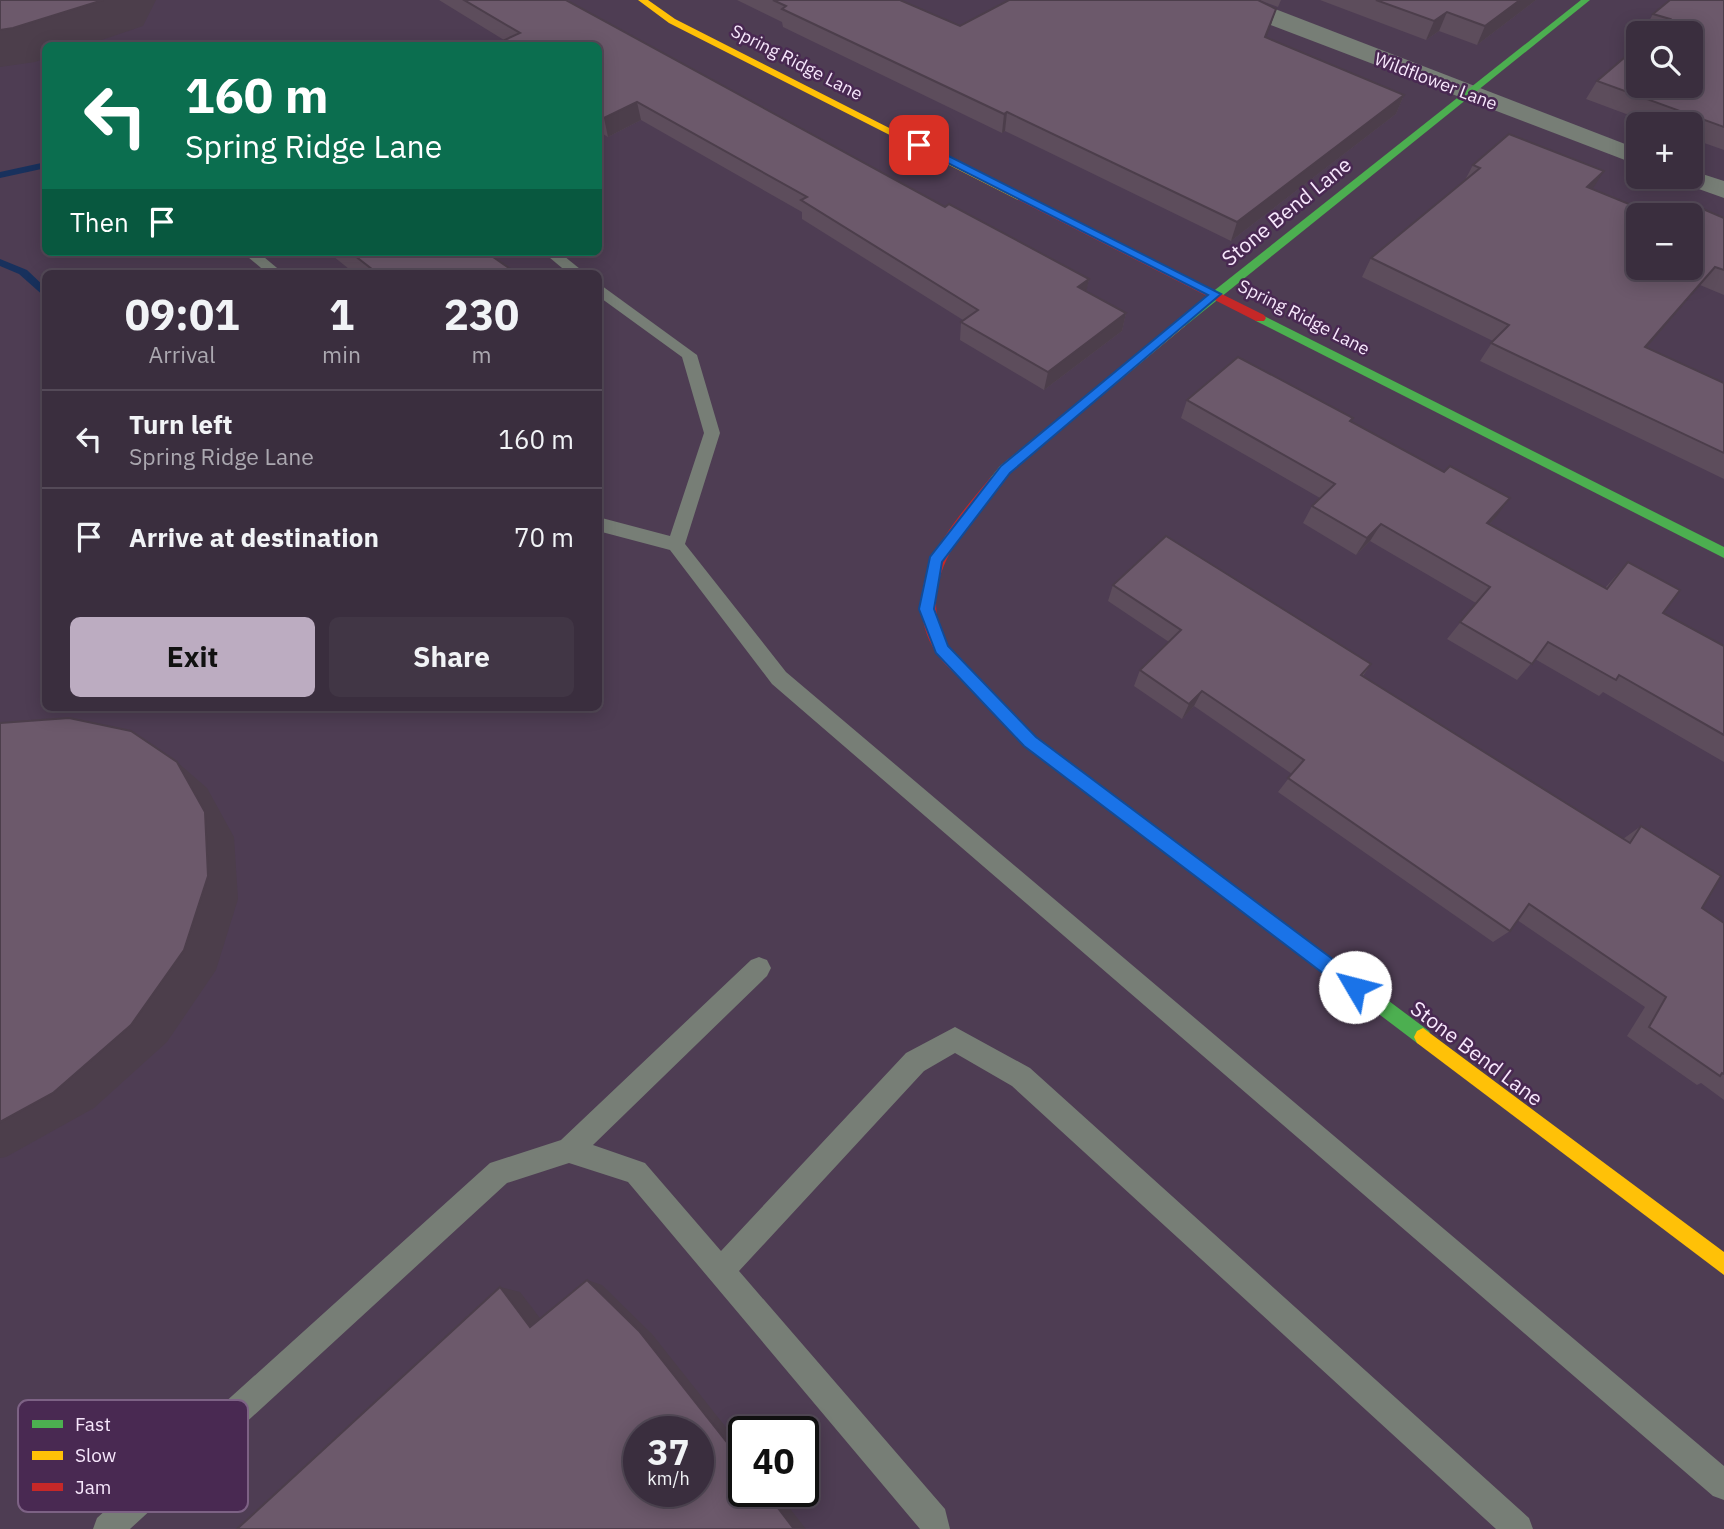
<!DOCTYPE html>
<meta charset="utf-8">
<style>
body{margin:0;font-family:"IBM Plex Sans",sans-serif;background:#413645;color:#f1f3f6;height:100vh;display:flex;flex-direction:column;font-size:26px;white-space:nowrap}
*{box-sizing:border-box;margin:0}
p{font-size:23px;color:#aba8b0}
.icon{flex:none;width:38px;height:38px;fill:none;stroke:currentColor;stroke-width:2;stroke-linecap:round;stroke-linejoin:round}
.map{position:relative;flex:1;overflow:hidden}
.details{position:absolute;left:42px;top:270px;width:560px;height:441px;display:flex;flex-direction:column;background:#3a2e3e;border-radius:10px;box-shadow:0 4px 18px #0003,0 0 0 2px #544a58}
.details>*{flex:none}
.banner{position:absolute;left:42px;top:42px;width:560px;height:214px;border-radius:10px;box-shadow:0 4px 18px #0003,0 0 0 2px #544a58;background:#0b6e4f;color:#fff;overflow:hidden}
.tools{position:absolute;left:1626px;top:21px;display:grid;gap:14px}
.tools a{display:grid;place-items:center;width:77px;height:77px;border-radius:10px;background:#3a2e3e;box-shadow:0 4px 18px #0003,0 0 0 2px #544a58;font-size:35px}
.speed{position:absolute;left:623px;top:1416px;display:flex;gap:14px;font-size:35px;font-weight:700;text-align:center}
.speed>*{display:grid;place-content:center;width:91px;height:91px;border-radius:50%;background:#3a2e3e;box-shadow:0 4px 18px #0003,0 0 0 2px #544a58;line-height:1}
.speed small{font-size:18px;font-weight:400}
.speed .limit{border:4px solid #111;border-radius:10px;background:#fff;color:#111}
.pin{position:absolute;display:grid;place-items:center;width:60px;height:60px;color:#fff;margin:-30px;border-radius:14px;box-shadow:0 4px 10px #0006}
.me{position:absolute;width:77px;margin:-38px;rotate:307deg;stroke-linejoin:round;filter:drop-shadow(0 0 5px #0008)}
.turn{display:flex;align-items:center;gap:24px;height:147px;padding:0 28px;font-size:32px}
.turn .icon{width:91px;height:91px;stroke-width:2.5}
.turn b{display:block;font-size:49px;line-height:60px}
.then{display:flex;align-items:center;height:66px;padding:0 28px;background:#0003;gap:14px;font-size:26px}
.eta{display:flex;justify-content:space-evenly;align-items:center;height:119px;text-align:center}
.eta b{font-size:42px;font-weight:800;line-height:49px}
.primary-button{display:flex;gap:14px;margin-top:auto;padding:14px 28px}
.primary-button a{flex:1;height:80px;border-radius:10px;background:#bcacc1;color:#111;font-size:28px;font-weight:800;line-height:80px;text-align:center}
.primary-button a+a{background:#413645;color:#f1f3f6}
ul{padding:0;list-style:none}
li{display:flex;align-items:center;gap:21px;height:98px;padding:0 28px;border-top:2px solid #544a58}
li div{flex:1}
li b{display:block;font-size:26px}
li em{font-style:normal}
.map>svg:first-child{display:block}
</style>
<div class="map">
<svg width="1724" height="1529" viewBox="0 0 1724 1529">
<rect width="100%" height="100%" fill="#4e3d53"/>
<g fill="none" stroke-linecap="round" stroke-linejoin="round">
<g fill="#18315d" fill-rule="evenodd">
<path d="M46,162V168L0,178V172Z"/>
<path d="M0,259L27,270L46,288V298L19,274L0,266Z"/>
</g>
<g fill="#777e76" fill-rule="evenodd">
<path d="M242,252H258L283,273H267Z"/>
<path d="M543,252H559L585,273H568Z"/>
<path d="M598,283L697,355L720,433L685,544L786,672L1724,1466V1500L1713,1496L772,684L670,550L598,531V517L670,536L704,433L682,357L598,296Z"/>
<path d="M759,957L767,960L771,968L767,976L593,1145L645,1163L721,1251L906,1053L955,1027L1030,1068L1529,1518L1533,1529H1496L1012,1086L955,1053L924,1071L739,1271L945,1509L950,1529H920L628,1182L569,1163L507,1183L130,1529H93L97,1518L490,1163L561,1140L751,960Z"/>
</g>
<g fill="#777e76" fill-rule="evenodd">
<path d="M1224,0H1252L1638,149V165L1260,21Z"/>
<path d="M1690,170L1724,181V198L1679,182L1676,177H1690Z"/>
</g>
<g fill="#4caf50" fill-rule="evenodd">
<path d="M1581,0H1590L1185,326H1177V320Z"/>
<path d="M1260,314L1724,547V558L1256,321L1254,318Z"/>
<path d="M971,674L976,676L1035,736L1429,1031L1432,1037L1429,1043L1423,1046L1417,1043L1025,746L966,684L964,680L966,676Z"/>
</g>
<g fill="#ffc107" fill-rule="evenodd">
<path d="M638,0H648L675,19L1027,198L1018,200L669,23Z"/>
<path d="M1181,319L1185,320V326L1010,472L1000,484H990L988,481L1000,466Z"/>
<path d="M1423,1028L1724,1252V1275L1417,1043L1414,1037L1417,1031Z"/>
</g>
<g fill="#c62828" fill-rule="evenodd">
<path d="M1022,195L1264,315L1266,318L1264,321H1256L1018,200L1017,198Z"/>
<path d="M995,476L1000,478V484C963,530 915,582 946,643C954,658 971,666 978,680L971,686L966,684C956,674 944,665 936,653C895,586 949,528 990,478Z"/>
</g>
</g>
<g fill="#5d4d5c">
<path d="M439,0H569L570,2L945,207L1089,279L1086,291L1126,313L1122,331L1044,390L960,340L961,322L963,320L802,219V212L641,120L608,137L598,131V46H499L498,43L504,40Z"/>
<path d="M737,0H900L960,26L1276,9L1266,37L1404,95L1396,114L1231,241L1005,131L1002,133L783,27L782,22Z"/>
<path d="M1259,0H1281L1278,7Z"/>
<path d="M1320,0H1536L1477,45L1439,31L1426,40Z"/>
<path d="M1724,0V150L1690,138V124H1653L1586,99L1597,81L1690,33H1646L1643,32L1653,14Z"/>
<path d="M1473,165L1592,190L1638,268L1724,218V295L1700,285L1646,348L1724,383V479L1480,361L1493,341L1362,277L1371,258L1465,180Z"/>
<path d="M328,252H486L516,273H354Z"/>
<path d="M1187,400L1351,422L1444,472L1510,498L1490,524L1605,588L1628,562L1663,613L1724,646V762L1603,692L1599,696L1535,659L1517,680L1447,639L1476,603L1370,541L1356,555L1303,523L1312,506L1320,498L1181,418Z"/>
<path d="M1113,585L1371,664L1363,676L1623,839L1641,826L1702,908L1724,923V1100L1701,1083L1697,1085L1627,1036L1645,1007L1517,920L1510,931L1493,942L1278,792L1292,774L1194,706L1182,719L1134,686L1140,670L1169,642L1108,601Z"/>
</g>
<g fill="#4c3e4b">
<path d="M103,0H156L143,26L84,46H46V58L35,62L0,67V30Z"/>
<path d="M1520,0H1536L1477,45L1485,26Z"/>
<path d="M1276,9L1270,28L1259,55L1265,37Z"/>
<path d="M1447,12L1439,31L1426,40L1434,21Z"/>
<path d="M1404,95L1396,114L1231,241L1237,222Z"/>
<path d="M637,102L641,120L608,137L604,118Z"/>
<path d="M1007,112L1005,131L1002,133L1004,114Z"/>
<path d="M1604,171L1592,190L1587,187Z"/>
<path d="M1715,267L1700,285L1631,366L1645,347Z"/>
<path d="M1089,279L1085,298L1078,287Z"/>
<path d="M1126,313L1122,331L1044,390L1048,372Z"/>
<path d="M1510,498L1497,516L1474,541L1487,523Z"/>
<path d="M1381,524L1370,541L1356,555L1367,538Z"/>
<path d="M1202,691L1194,706L1182,719L1189,704Z"/>
<path d="M177,762L207,788L234,837L238,899L216,970L167,1042L94,1108L6,1157L0,1158V1122Z"/>
<path d="M587,1280L602,1285L652,1334L744,1450V1464Z"/>
<path d="M500,1287L520,1292L549,1330L530,1327Z"/>
<path d="M765,1491H776L806,1529H794Z"/>
</g>
<g fill="#6c596b" stroke="#4c3e4b" stroke-width="2" fill-rule="evenodd">
<path d="M0,0H103L13,28L0,30Z"/>
<path d="M464,0H566L945,207L949,204L1089,279L1078,287L1126,313L1048,372L961,322L978,310L801,200L807,197L637,102L604,118L598,115V46H503L498,43L520,33Z"/>
<path d="M773,0H900L960,26L1009,0H1258L1276,9L1265,37L1404,95L1237,222L1007,112L1004,114L782,9L786,6Z"/>
<path d="M1376,0H1520L1485,26L1447,12L1434,21Z"/>
<path d="M1670,0H1724V127L1597,81L1638,46V86H1690V33H1653L1670,19L1653,14Z"/>
<path d="M1509,134L1604,171L1587,187L1656,215H1638V268H1690V222L1703,209L1724,218V270L1715,267L1645,347L1724,383V453L1491,343L1509,325L1371,258L1480,168L1473,165Z"/>
<path d="M350,252H486L516,273H377Z"/>
<path d="M1238,357L1353,418L1350,421L1444,472L1450,466L1510,498L1487,523L1607,589L1628,562L1680,590L1663,613L1724,646V735L1619,675L1616,680L1548,642L1532,664L1460,622L1490,587L1381,524L1367,538L1312,506L1335,484L1187,400Z"/>
<path d="M1166,536L1371,664L1361,675L1630,843L1641,826L1721,876L1702,908L1724,923V1074L1722,1073L1720,1076L1649,1027L1666,997L1529,904L1510,931L1288,778L1304,760L1202,691L1189,704L1140,670L1181,630L1113,585Z"/>
<path d="M69,718L131,731L177,762L205,812L208,876L184,950L131,1025L53,1093L0,1122V723Z"/>
<path d="M587,1280L639,1331L744,1464V1491H765L794,1529H237L500,1287L530,1327ZM639,1432H698V1491H639Z"/>
</g>
<path fill="#1a73e8" stroke="#114b97" stroke-width="2" d="M916,143H923L1221,294L1010,473L942,562L934,609L948,646L1036,737L1362,981L1364,987L1362,993L1355,996L1349,993L1024,746L936,653L919,609L930,557L1001,466L1208,295L916,147Z"/>
<g text-anchor="middle" dominant-baseline="central" stroke-width="5" stroke-linejoin="round" paint-order="stroke">
<g font-size="18" fill="#f7e7fc" stroke="#492952">
<text transform="translate(797 62) rotate(27)">Spring Ridge Lane</text>
<text transform="translate(1436 81) rotate(21)">Wildflower Lane</text>
<text transform="translate(1304 317) rotate(27)">Spring Ridge Lane</text>
</g>
<g font-size="21" fill="#f7e7fc" stroke="#492952">
<text transform="translate(1286 211) rotate(-39)">Stone Bend Lane</text>
<text transform="translate(1477 1053) rotate(37)">Stone Bend Lane</text>
</g>
</g>
<rect x="18" y="1400" width="230" height="112" rx="10" fill="#492952" stroke="#7d6285" stroke-width="2"/>
<rect x="32" y="1420" width="31" height="8" fill="#4caf50"/>
<rect x="32" y="1451" width="31" height="9" fill="#ffc107"/>
<rect x="32" y="1483" width="31" height="8" fill="#c62828"/>
<g font-size="19" fill="#f7e7fc">
<text x="75" y="1431">Fast</text>
<text x="75" y="1462">Slow</text>
<text x="75" y="1494">Jam</text>
</g>
</svg>
<div class="tools">
<a><svg class="icon" aria-label="search" viewBox="0 0 24 24"><circle cx="10" cy="10" r="6"/><path d="M15 15l6 6"/></svg></a>
<a>+</a>
<a>−</a>
</div>
<div class="speed"><div>37<small>km/h</small></div><div class="limit">40</div></div>
<div class="pin" style="left:919px;top:145px;background:#d93025"><svg class="icon" aria-label="arrive" viewBox="0 0 24 24"><path d="M6 21V4h12l-3 4 3 4H6"/></svg></div>
<svg class="me" style="left:1355px;top:987px" viewBox="-20 -20 40 40"><circle r="19" fill="#fff"/><path d="M0-13L10 11 0 6-10 11z" fill="#1a73e8"/></svg>
<div class="banner">
<div class="turn"><svg class="icon" aria-label="left" viewBox="0 0 24 24"><path d="M17 20v-9H6M10 6l-5 5 5 5"/></svg><div><b>160 m</b>Spring Ridge Lane</div></div>
<div class="then">Then<svg class="icon" aria-label="arrive" viewBox="0 0 24 24"><path d="M6 21V4h12l-3 4 3 4H6"/></svg></div>
</div>
<section class="details">
<div class="eta">
<div><b>09:01</b><p>Arrival</p></div>
<div><b>1</b><p>min</p></div>
<div><b>230</b><p>m</p></div>
</div>
<ul>
<li><svg class="icon" aria-label="left" viewBox="0 0 24 24"><path d="M17 20v-9H6M10 6l-5 5 5 5"/></svg><div><b>Turn left</b><p>Spring Ridge Lane</p></div><em>160 m</em></li>
<li><svg class="icon" aria-label="arrive" viewBox="0 0 24 24"><path d="M6 21V4h12l-3 4 3 4H6"/></svg><div><b>Arrive at destination</b></div><em>70 m</em></li>
</ul>
<div class="primary-button"><a>Exit</a><a>Share</a></div>
</section>
</div>
